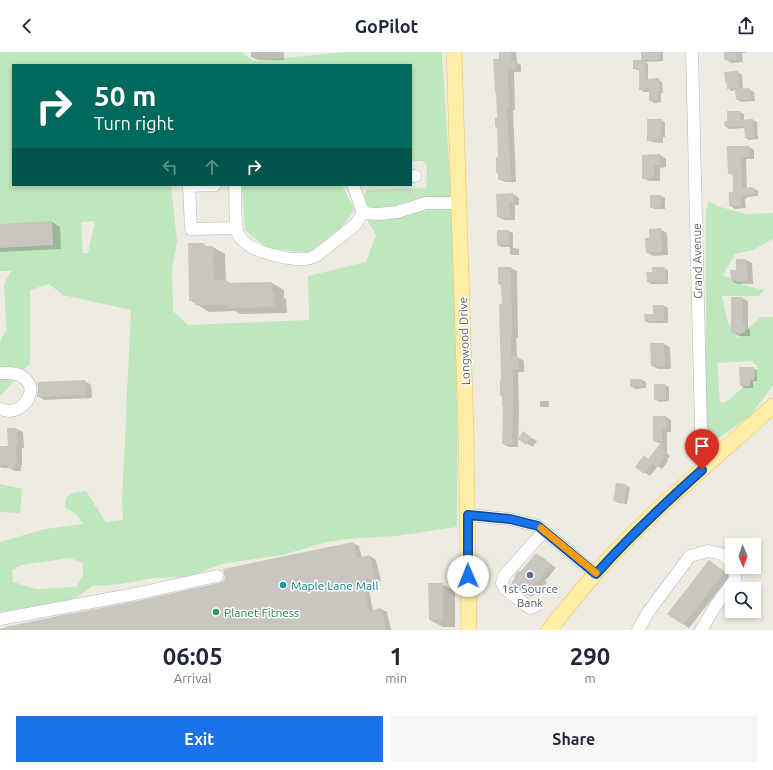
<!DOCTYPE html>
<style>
body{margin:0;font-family:Ubuntu,sans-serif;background:#f6f6f7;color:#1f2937;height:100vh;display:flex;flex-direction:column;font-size:15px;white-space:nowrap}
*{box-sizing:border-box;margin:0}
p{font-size:13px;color:#747a83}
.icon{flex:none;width:22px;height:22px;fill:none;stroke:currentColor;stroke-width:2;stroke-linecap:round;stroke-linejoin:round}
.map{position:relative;height:578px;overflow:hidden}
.side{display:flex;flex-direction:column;background:#fff;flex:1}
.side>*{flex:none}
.hud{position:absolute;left:12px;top:12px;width:400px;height:122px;border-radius:0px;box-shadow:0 2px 6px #0003;background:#00695c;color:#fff;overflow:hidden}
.needle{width:26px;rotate:178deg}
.controls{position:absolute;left:725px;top:486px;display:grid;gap:8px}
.controls a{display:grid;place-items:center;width:36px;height:36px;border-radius:0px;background:#fff;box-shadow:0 2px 6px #0003;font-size:20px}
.pin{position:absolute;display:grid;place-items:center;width:34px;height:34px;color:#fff;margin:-41px -17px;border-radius:50% 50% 50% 0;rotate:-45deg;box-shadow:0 0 4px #0007}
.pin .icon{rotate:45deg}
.me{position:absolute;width:44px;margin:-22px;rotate:359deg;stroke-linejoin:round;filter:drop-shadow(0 0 3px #0008)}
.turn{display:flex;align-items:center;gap:14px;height:84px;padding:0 16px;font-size:18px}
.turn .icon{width:52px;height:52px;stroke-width:2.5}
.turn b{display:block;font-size:28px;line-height:34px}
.lanes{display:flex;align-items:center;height:38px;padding:0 16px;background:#0003;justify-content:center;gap:20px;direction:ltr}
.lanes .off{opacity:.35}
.eta{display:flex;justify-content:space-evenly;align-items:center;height:68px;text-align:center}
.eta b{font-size:24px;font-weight:600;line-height:28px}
.button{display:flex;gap:8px;margin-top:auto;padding:8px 16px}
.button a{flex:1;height:46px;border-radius:0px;background:#1a73e8;color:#fff;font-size:16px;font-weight:600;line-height:46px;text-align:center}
.button a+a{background:#f6f6f7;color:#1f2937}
header{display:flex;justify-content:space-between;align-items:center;height:52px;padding:0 16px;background:#fff;font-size:18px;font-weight:600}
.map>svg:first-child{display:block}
</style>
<header><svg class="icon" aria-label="back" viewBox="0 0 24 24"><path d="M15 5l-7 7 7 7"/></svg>GoPilot<svg class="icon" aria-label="share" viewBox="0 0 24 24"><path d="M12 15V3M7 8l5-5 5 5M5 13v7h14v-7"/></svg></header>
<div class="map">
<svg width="773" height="578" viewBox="0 0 773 578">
<rect width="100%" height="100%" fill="#eeebe2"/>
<g fill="#bfe7bd" fill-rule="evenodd">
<path d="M0,0H241L254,9L345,0H442L458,258L457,475L396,484L356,486L327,490L282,503L221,512L189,525L154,526L120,532L93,534L67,551L0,560V490L45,477L83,472L76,462L65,455L66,446L72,441L86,439L106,470L123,468L122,449L131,258L63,243L49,232L30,238V311L1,343L0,344V289L6,278L4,232L11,219H0ZM13,13H411V109H423L427,114L426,136L367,138L363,144L368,154V170L376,183L366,210L308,224L309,268L188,273L173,259L172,217L177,190L171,133H13ZM95,169L88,201H83L81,170ZM70,506L83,511V524L76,535L36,537L13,530L12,518L22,513Z"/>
<path d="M242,133H342L355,158L339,178L309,201L267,196L245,178Z"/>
<path d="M709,149L720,155L748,162L773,161V187L753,198L735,202L723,223L746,234L764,238L759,244H722L727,268L737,286L761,265H773V333L751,363L715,389H706V159ZM752,309L757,314L756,324L725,351L720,350L717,311Z"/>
<path d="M0,432L22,437L20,461L0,460Z"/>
</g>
<g fill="#0003">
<path d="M251,0H284V8H258L251,5Z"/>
<path d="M500,0H516L517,11L521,13V20H514L515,58H513L516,130H505L499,127L498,76L496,75L498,67Z"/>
<path d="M642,0H663V9L645,10L648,12V28L658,27L662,30L663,41H661V50L654,51L650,48V40H644L640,37V18H637L634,16V9H645L642,7Z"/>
<path d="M725,0H746V1H742L743,10L731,11L725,7Z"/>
<path d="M738,20L742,23L743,38H750L754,40L755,49L741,50L737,47L736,38L731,39L728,36Z"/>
<path d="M740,60L744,62V69L753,68L757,70L758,87L749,88L746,86L745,76L729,77L725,74L728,70Z"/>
<path d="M661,68L665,70V85H663V91L652,90L648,88Z"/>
<path d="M728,95H749L754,98V107H746L747,137L753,136L758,139V144L747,145V147H745L746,156L735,157L730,154L734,141V124L729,121Z"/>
<path d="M660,103L666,107V115L660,116V129H649L643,126Z"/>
<path d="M513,142L519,146V153H515V168H504L498,165V143Z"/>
<path d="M661,144L665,146V157H655L651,155Z"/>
<path d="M52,170L60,175L61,197L0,200V173Z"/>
<path d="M660,177L667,181L668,203L653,204L647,200Z"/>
<path d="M509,179L513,181V196L519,197V203H512L510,202V195H502L498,193Z"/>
<path d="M203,192L208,195H213L225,202L226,229L232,232L272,231L284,238V246L286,247L287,261L240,262L235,259L209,260L190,248Z"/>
<path d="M737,208H746L752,211L753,232H738L732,229L737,219Z"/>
<path d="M511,216L517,219L518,286H516L517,305L524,309V320H518L519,359L518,395H509L503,392V345L501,344L502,328L503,253V234L499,232Z"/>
<path d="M664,216L668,218V232H651L648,230Z"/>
<path d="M732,246H742L748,249V276L750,278V284H738L732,280Z"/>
<path d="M664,254L668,256V271H649L646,269L654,263Z"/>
<path d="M651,292H664L670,295L671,317H658L652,314Z"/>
<path d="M753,316L757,318V329H753V336H744L741,334Z"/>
<path d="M642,328L646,330V336L635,337L631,334Z"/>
<path d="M85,329L91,333L92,346L44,348L38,344Z"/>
<path d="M665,333L669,335V349L659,350L655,347Z"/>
<path d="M540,349H548L549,350V355H540Z"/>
<path d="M666,365L671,368V380H667V401L670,404L667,408L668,409L662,417L658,414L650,424L636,415L644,405L649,407L661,392L654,389Z"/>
<path d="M8,377H17L23,380L24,396H22V414H21V419H15L9,416H2L0,415V395H9Z"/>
<path d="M523,381L537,389L533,395L519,387Z"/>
<path d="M616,432L626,433L630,436L627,452L618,451L614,448Z"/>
<path d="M353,491L359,494L362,506L370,504L376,508L381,529L368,532L373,559L381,557L387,560L391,578H0V577L54,566L137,550L219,532Z"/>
<path d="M536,502L542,505L556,516L545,529L547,530L544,534L542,533L532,545L526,542L517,526Z"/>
<path d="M715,513L730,524L689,576L683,572Z"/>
<path d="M442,532L455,539V575H443L430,568Z"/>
</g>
<g fill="#c9c6bf">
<path d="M499,0H511V9L515,8L516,17H508L509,55H507L511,127L498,128V121H496V105H498L497,75H495V66H497L496,40H495L493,7H499Z"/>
<rect x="641" y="0" width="19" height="8"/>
<path d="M724,0H736L737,7L724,8Z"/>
<path d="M633,8H645V27L659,26V40H657L658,48L649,49V36H645V38H639V17H633Z"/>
<path d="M738,19L739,36L727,37L726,30H725L724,20Z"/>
<path d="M750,36L751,47L736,48L735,37Z"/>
<path d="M727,59H740L741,68L753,67L754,86H745L744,74L725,75L724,69H727Z"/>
<path d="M647,67H662L661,84H659V89H647Z"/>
<path d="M727,94H749V105H741L742,127V136L753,135L754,142L743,143V145H741V154H729V140H733V122H728Z"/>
<path d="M660,102V113H654V126L642,127V103Z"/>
<path d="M513,141L514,150H509L510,165H497L496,142Z"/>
<path d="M650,143H661V155L650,156Z"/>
<path d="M52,169L53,193L0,196V172Z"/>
<path d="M661,176L662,200L646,201L645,186H649V177Z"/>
<rect x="497" y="178" width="12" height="15"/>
<path d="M188,191H204V194H213L214,228H227V231L272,230V239H274L275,255L227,256V253H195V248L189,249Z"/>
<path d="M736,207H746L748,229H731L730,218H736Z"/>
<path d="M498,215H511L512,283H511V304H518L519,317H513V355L512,392H502L503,355H502V344H500V327H501L499,252H502L501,232H498Z"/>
<path d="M652,215H665V230H647L646,220H652Z"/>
<path d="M731,245H742L743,273H745V281H731Z"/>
<path d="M653,253H664V269L645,270L644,262H653Z"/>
<path d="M650,291H664L665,314H651Z"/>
<path d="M739,315H754V328H750V334H740Z"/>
<path d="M630,327H642V334L630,335Z"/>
<path d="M85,328L86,343L37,345L38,336L37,330Z"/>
<rect x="654" y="332" width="12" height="16"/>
<path d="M653,364H666V377H662L663,397L666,400L662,404L664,406L657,415L653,412L644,422L635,415L644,403L648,407L662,389H653Z"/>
<path d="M7,376H17L18,393H16L17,411H15V416H8V413H0V394H8Z"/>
<path d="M523,379L531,385L526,393L518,387Z"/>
<path d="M616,431L626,432L624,451L613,449Z"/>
<path d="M353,490L357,506L370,503L375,526L362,528L369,559L381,556L386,578H5V575L53,565L137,549L219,531L225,528L223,517Z"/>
<path d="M536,501L551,513L541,525L542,526L538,531L536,530L526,543L511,531L515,526L514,525L518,519L520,520Z"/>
<path d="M709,508L725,520L683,573L667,562Z"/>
<path d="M428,531H443V568H429Z"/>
</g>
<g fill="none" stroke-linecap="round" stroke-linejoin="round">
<defs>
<g id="minor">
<path d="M692,0L702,418"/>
<path d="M411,124H415"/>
<path d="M215,133L189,134L191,177L237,176"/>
<path d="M235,133C236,145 234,172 238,182C246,200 288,208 305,207C310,207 313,205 317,203L355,173L359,167L362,162V157L353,133"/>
<path d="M362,161L379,162L397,160L426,151H459"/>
<path d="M0,321C8,321 18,320 24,326C39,337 25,359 9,359C6,359 3,358 0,357"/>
<path d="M467,463L510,467L538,474L596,522"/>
<path d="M537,553L530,556L504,536L502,531L504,524L544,479"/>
<path d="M0,567L135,542L217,524"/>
<path d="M638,578L649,559L690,504L708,499L722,502L732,511"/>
<path d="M701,578L715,555L735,527L734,515"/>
</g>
<g id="major">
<path d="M454,0L466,378L469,578"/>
<path d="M549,578C571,551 593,522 618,497C667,446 721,401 773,354"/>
</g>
</defs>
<use href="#minor" stroke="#b5b9bd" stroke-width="13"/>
<use href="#major" stroke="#f6c353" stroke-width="16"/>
<use href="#minor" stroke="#fff" stroke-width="12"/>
<use href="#major" stroke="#ffeea6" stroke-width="15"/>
</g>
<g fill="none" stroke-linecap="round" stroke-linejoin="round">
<defs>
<path id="route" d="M468,524V463L510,467L538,474L596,522C629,485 665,451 702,418"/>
</defs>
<use href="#route" stroke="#114b97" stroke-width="10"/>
<use href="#route" stroke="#1a73e8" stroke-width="7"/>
<path stroke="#f59e0b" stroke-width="7" d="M541,476L596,521"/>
</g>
<circle fill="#5c6f8a" stroke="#fff" stroke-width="1.5" cx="530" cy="523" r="4"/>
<circle fill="#0f9aa8" stroke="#fff" stroke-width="1.5" cx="283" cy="533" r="4"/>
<circle fill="#2e9e5b" stroke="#fff" stroke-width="1.5" cx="216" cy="560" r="4"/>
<g text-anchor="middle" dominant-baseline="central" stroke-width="3" stroke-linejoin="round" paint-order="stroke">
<g font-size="12" fill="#5b5f64" stroke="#fff">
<text transform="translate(697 209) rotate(-91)">Grand Avenue</text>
<text transform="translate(464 289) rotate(-92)">Longwood Drive</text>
</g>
<g font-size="12" fill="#0d838f" stroke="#fff" text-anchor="start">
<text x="291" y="533">Maple Lane Mall</text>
</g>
<g font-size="12" fill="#4e5e75" stroke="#fff">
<text x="530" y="536">1st Source<tspan x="530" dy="14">Bank</tspan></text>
</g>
<g font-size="12" fill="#27864d" stroke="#fff" text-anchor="start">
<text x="224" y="560">Planet Fitness</text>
</g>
</g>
</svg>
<div class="controls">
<a><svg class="needle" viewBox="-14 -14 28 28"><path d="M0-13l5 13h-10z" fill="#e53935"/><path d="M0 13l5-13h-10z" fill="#747a83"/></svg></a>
<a><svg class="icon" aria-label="search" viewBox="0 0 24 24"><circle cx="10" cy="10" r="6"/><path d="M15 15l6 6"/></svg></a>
</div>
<div class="pin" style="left:702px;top:418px;background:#d93025"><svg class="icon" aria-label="arrive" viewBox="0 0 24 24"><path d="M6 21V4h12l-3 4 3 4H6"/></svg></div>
<svg class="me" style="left:468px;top:524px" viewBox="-20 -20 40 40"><circle r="19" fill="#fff"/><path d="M0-13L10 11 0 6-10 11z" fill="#1a73e8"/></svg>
<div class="hud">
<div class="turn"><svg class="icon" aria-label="right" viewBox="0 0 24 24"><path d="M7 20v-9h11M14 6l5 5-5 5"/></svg><div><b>50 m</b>Turn right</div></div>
<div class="lanes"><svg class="icon off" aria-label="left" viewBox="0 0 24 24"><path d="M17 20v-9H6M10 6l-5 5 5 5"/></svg><svg class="icon off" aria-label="ahead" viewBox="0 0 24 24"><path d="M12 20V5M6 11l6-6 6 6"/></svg><svg class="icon" aria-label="right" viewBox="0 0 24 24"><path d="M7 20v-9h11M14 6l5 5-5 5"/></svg></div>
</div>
</div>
<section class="side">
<div class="eta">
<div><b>06:05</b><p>Arrival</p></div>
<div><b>1</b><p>min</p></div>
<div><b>290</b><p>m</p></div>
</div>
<div class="button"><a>Exit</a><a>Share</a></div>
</section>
